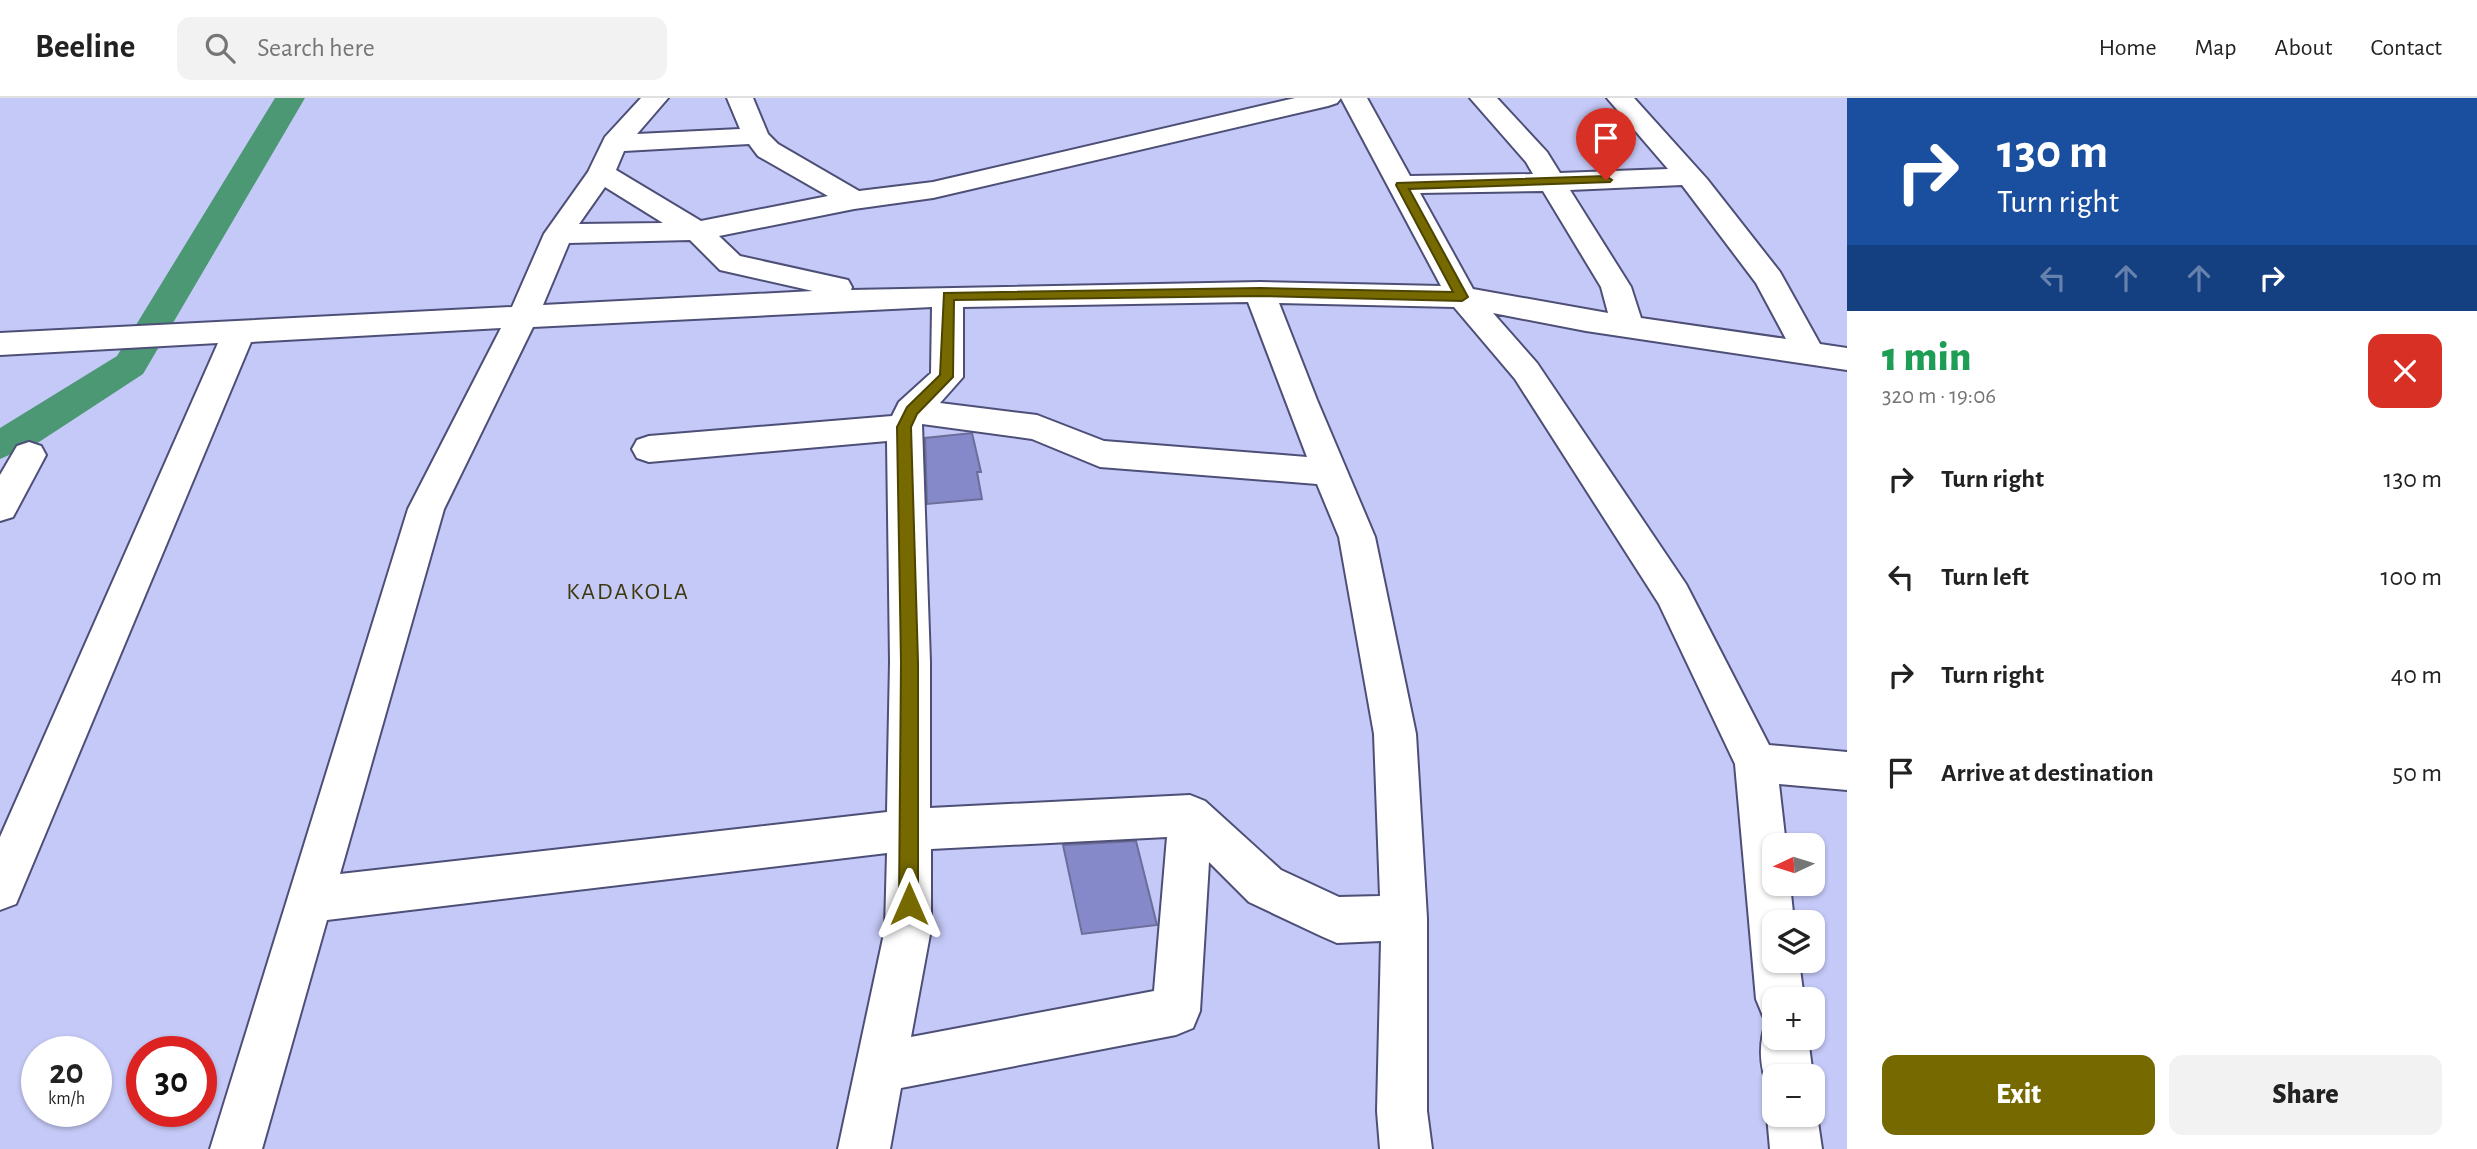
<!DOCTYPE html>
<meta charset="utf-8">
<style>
body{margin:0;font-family:"Alegreya Sans",sans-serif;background:#f2f2f2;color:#222;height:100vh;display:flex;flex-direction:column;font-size:26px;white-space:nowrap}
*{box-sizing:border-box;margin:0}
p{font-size:23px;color:#767676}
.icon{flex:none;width:38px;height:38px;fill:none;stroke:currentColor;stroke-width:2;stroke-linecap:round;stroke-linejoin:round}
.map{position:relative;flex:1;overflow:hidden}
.drawer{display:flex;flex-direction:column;background:#fff;width:630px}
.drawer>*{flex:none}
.guide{background:#1a4fa0;color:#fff;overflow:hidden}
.needle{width:46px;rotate:266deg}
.tools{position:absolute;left:1762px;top:735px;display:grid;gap:14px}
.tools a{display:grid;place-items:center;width:63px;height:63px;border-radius:14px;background:#fff;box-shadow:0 2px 5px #0004;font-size:35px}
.speed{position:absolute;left:21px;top:938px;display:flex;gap:14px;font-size:35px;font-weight:700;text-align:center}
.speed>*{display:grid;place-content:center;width:91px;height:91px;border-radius:50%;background:#fff;box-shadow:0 2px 5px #0004;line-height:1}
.speed small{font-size:18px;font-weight:400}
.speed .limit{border:10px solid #d22;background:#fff;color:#111}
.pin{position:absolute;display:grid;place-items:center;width:60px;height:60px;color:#fff;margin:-72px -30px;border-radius:50% 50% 50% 0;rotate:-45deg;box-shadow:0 0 7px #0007}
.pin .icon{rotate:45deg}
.me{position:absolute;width:77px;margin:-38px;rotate:0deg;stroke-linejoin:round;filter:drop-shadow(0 0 5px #0008)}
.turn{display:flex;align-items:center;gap:24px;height:147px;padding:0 35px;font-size:32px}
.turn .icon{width:91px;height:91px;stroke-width:2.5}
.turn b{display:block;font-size:49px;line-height:60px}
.lanes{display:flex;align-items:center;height:66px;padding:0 35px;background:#0003;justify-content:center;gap:35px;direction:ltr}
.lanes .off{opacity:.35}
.round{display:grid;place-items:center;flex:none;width:74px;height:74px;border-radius:14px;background:#f2f2f2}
.headline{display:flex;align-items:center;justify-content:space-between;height:119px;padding:0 35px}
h1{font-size:42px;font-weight:800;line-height:52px;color:#1e9e55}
.cta{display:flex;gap:14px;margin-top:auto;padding:14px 35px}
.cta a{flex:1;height:80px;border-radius:14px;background:#756900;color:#fff;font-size:28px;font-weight:800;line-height:80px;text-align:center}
.cta a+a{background:#f2f2f2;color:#222}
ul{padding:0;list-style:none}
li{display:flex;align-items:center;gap:21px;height:98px;padding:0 35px}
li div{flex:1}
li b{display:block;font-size:26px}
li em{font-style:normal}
header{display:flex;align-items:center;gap:42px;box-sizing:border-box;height:98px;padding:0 35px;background:#fff;border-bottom:2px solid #e0e0e0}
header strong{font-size:33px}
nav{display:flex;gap:38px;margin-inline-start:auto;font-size:24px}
.search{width:490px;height:63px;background:#f2f2f2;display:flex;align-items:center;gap:18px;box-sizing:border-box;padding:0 24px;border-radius:14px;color:#767676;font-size:26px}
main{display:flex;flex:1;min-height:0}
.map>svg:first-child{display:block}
</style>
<header>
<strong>Beeline</strong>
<div class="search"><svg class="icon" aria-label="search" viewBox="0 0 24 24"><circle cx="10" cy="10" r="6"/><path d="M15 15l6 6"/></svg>Search here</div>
<nav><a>Home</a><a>Map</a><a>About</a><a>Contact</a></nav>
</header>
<main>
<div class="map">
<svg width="1847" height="1051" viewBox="0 0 1847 1051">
<rect width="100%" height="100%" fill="#c5c9f7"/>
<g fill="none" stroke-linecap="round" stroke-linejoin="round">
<path fill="#4c9874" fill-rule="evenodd" d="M275,0H305L143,276L39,344L0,361V330L117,258Z"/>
</g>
<g fill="#8689c9" stroke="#6b6e98" stroke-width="2">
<path d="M972,335L981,374H977L982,401L927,406L925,340Z"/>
<path d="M1136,743L1157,827L1082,836L1063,747Z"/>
</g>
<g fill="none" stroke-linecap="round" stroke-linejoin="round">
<defs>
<g id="minor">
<path d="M641,0H668L637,36L740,31L727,0H753L768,36L778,46L859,93L933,84L1295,0H1341L1337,5L1328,8L933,100L854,111L719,138L740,158L848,182L852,189L851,192L1260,184L1441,188L1341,0H1367L1410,78L1533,76L1526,64L1470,0H1497L1547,54L1560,75L1668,71L1607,0H1634L1707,81L1780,174L1820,246L1847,250V272L1586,233L1493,215L1537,265L1686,486L1769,647L1847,654V692L1779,686L1786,747H1774V786H1790L1794,824H1774V863H1799L1804,901H1774V940H1808L1813,978H1774V997L1770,996C1760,971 1757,947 1767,923L1771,921L1763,918L1756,901L1735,666L1659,506L1515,281L1454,209L1279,205L1317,302L1375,439L1416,636L1427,820V1013L1432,1051H1380L1377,1013L1381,843L1337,845L1321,838L1249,804L1209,764L1200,913L1193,930L1176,937L901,990L890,1051H838L885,831L887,755L327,822L262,1051H210L408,411L501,230L251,244L16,806L0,812V739L218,245L0,257V235L512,209L544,136L588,74L605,39ZM749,46L758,58L828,98L701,123L616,72L624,53ZM1682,87L1756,185L1786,241L1641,220L1631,189L1570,92ZM605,89L663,125L579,126ZM1543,93L1601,189L1608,215L1473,191L1420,95ZM690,142L720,172L813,193L543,207L569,145ZM1248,204L1307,359L1104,343L1037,317L940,305L963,279V209ZM932,209L931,275L899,304L892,318L649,338L637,342L632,351L637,360L649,364L887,343L890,564L887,714L340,776L444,411L533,229ZM922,326L1032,341L1100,369L1317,386L1339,439L1374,636L1380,798L1339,799L1281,772L1205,703L1190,697L930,710V564ZM1167,739L1154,893L911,939L931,831V751Z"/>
<path d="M29,344L41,348L46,357L13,419L0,423V377L17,348Z"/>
<path d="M1774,999V1017H1813V1007L1817,1017L1822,1051H1770L1767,1017Z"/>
</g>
</defs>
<use href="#minor" stroke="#4d4f77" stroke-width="4"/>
<use href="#minor" fill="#fff" fill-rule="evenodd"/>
</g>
<path fill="#756900" stroke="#4c4400" stroke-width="2" d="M1606,78L1612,82L1610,84L1409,91L1468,199L1462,203L1260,198L954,202L953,279L917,316L911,329L918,564V806L915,813L909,816L902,813L899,806L901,564L897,329L907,309L940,277L944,195L1260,190L1453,194L1396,87L1397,85Z"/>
<g text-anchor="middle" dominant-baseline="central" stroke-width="6" stroke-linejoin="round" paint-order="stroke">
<g font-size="24" letter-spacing="2" fill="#3e380e" stroke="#c5c9f7">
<text x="628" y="494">KADAKOLA</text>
</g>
</g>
</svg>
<div class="tools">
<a><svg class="needle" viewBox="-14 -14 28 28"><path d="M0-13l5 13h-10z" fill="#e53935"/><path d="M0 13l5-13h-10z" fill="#767676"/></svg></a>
<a><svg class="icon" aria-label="layers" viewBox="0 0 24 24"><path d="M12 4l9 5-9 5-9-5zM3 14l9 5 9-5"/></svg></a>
<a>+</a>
<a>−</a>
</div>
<div class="speed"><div>20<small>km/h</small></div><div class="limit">30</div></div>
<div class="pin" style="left:1606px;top:82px;background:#d93025"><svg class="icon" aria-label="arrive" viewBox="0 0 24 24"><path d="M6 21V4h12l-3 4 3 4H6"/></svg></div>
<svg class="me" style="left:909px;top:806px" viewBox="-20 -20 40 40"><path d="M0-17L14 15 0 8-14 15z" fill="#756900" stroke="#fff" stroke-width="4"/></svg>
</div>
<section class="drawer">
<div class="guide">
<div class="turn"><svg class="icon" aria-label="right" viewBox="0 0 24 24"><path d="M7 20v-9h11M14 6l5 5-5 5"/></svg><div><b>130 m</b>Turn right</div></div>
<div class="lanes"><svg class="icon off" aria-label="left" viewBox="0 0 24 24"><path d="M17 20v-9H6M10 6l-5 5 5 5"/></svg><svg class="icon off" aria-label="ahead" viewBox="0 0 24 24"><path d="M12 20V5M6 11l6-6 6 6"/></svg><svg class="icon off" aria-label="ahead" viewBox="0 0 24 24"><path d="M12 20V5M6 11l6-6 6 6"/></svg><svg class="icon" aria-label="right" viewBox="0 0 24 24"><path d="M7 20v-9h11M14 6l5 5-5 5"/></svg></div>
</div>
<div class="headline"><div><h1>1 min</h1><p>320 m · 19:06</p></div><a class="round" style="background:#d93025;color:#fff"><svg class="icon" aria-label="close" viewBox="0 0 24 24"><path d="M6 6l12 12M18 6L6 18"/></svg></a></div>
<ul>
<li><svg class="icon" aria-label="right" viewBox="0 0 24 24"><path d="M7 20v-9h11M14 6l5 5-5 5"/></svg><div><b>Turn right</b></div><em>130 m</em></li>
<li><svg class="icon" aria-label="left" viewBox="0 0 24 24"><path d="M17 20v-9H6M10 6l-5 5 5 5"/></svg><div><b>Turn left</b></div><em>100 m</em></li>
<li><svg class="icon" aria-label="right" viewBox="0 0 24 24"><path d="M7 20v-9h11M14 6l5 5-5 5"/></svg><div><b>Turn right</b></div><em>40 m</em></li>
<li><svg class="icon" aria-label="arrive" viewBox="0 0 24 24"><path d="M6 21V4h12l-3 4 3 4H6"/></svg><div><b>Arrive at destination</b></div><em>50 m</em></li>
</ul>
<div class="cta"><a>Exit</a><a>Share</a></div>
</section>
</main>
